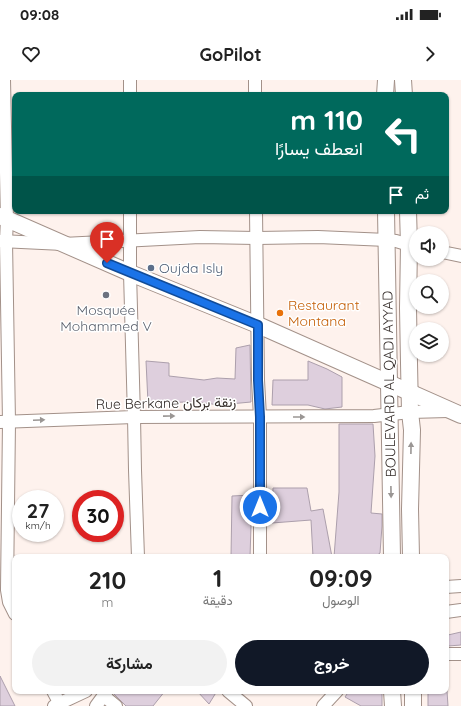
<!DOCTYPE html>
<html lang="ar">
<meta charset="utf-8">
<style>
body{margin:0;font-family:Quicksand,Vazirmatn,sans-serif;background:#f2f2f2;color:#222;direction:rtl;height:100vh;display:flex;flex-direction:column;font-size:15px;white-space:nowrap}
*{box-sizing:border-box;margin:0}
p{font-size:13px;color:#767676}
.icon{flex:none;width:22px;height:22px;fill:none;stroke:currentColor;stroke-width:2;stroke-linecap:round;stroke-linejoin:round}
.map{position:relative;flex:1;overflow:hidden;direction:ltr}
.drawer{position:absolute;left:12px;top:474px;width:437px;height:140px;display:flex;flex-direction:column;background:#fff;border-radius:8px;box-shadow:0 1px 3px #0004;direction:rtl}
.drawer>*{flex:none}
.guide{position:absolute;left:12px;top:12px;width:437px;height:122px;border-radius:8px;box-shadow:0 1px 3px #0004;direction:rtl;background:#00695c;color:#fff;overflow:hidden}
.fabs{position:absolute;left:409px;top:146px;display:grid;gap:8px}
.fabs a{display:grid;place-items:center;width:40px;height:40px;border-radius:50%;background:#fff;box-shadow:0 1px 3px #0004;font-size:20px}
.speed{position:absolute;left:12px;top:410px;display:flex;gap:8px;font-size:20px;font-weight:700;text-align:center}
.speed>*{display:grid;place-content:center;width:52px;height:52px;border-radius:50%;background:#fff;box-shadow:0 1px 3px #0004;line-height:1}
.speed small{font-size:10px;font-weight:400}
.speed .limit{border:6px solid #d22;background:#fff;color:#111}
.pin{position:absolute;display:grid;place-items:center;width:34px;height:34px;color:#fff;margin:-41px -17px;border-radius:50% 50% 50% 0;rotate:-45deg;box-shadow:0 0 4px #0007}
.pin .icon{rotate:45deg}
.me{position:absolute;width:44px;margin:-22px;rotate:0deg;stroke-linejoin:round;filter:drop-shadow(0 0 3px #0008)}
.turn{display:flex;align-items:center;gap:14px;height:84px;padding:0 20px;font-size:18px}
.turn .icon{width:52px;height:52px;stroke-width:2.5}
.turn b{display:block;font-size:28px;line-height:34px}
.then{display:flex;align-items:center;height:38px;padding:0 20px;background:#0003;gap:8px;font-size:15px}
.eta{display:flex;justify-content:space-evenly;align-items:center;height:68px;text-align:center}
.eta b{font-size:24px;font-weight:700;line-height:28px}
.primary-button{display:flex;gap:8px;margin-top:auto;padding:8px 20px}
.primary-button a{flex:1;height:46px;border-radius:24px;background:#111827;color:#fff;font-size:16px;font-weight:700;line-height:46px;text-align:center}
.primary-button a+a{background:#f2f2f2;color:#222}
.status{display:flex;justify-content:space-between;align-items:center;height:28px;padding:0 20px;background:#fff;direction:ltr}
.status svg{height:11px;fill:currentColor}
header{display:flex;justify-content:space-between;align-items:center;height:52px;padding:0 20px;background:#fff;font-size:18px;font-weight:700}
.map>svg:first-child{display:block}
</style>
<div class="status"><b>09:08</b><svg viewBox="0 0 49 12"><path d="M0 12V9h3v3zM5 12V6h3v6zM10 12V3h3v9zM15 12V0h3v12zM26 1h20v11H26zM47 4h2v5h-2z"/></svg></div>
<header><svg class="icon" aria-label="forward" viewBox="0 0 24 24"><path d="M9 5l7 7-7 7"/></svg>GoPilot<svg class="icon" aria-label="heart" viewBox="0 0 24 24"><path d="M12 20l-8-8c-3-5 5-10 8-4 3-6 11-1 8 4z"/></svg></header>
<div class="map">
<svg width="461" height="626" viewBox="0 0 461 626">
<rect width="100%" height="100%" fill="#fef2ed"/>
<g fill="#decfdd" stroke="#ac9fac">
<path d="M250,265L251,322L219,325L205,323L187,322L148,323L146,281L169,283V296L204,300L217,298L235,299L236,268Z"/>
<path d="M308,281L327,289L342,297V327L325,329L308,325H272L273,300H308Z"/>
<path d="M339,344H373L375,376L371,433L382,434V446L380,473L375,477H334L339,412Z"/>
<path d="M273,408H307L311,431L323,429L332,477H313L311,440L272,443Z"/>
<path d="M252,415L250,477H231L232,416Z"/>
<path d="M461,552V565L448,566V555Z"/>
<path d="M0,596L15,626H0Z"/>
<path d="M114,611H165L153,626H126L114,614Z"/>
<path d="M197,611H217L209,624Z"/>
<path d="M349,611H382V626H361L345,617Z"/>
<path d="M428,611H447L448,626H428Z"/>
</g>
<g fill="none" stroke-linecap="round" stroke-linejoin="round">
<defs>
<g id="minor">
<path d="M4,0L7,139L6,161L9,342L7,510L9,522L15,534"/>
<path d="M130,0V15"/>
<path d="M255,15V0"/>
<path d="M130,131V193L134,337L135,390L138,477"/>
<path d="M256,131L258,300L260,337V477"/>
<path d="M0,161L63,164L200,157L257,158L318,157L387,160L396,161L416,167"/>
<path d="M442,172L461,176"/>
<path d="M0,342L134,337L374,336L410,332L448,331"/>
<path d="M446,507L461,506"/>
<path d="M446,532L461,530"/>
<path d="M446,574H461"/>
<path d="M53,611L61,626"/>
<path d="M228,611L246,626"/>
<path d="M104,616L116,626"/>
<path d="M54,626L86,611"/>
<path d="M96,626L107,611"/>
<path d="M323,626L337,611"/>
</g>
<g id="major">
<path d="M403,0L404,15"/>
<path d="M385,15L386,0"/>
<path d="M386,131L392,477"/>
<path d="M408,131L409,165L408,228L409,283L410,332L412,350L410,429L411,477"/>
<path d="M0,136L130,193L258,245L461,335"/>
<path d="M392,611L393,626"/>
<path d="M413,626V611"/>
</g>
</defs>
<use href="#minor" stroke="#a39189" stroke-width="14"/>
<use href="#major" stroke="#a39189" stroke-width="18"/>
<use href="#minor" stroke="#fff" stroke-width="12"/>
<use href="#major" stroke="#fff" stroke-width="16"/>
</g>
<defs><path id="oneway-solid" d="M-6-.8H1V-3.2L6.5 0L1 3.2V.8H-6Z"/></defs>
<g fill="#9a9694">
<use href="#oneway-solid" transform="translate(169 336) rotate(-1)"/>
<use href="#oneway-solid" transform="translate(299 337)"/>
<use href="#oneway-solid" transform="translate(39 340) rotate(-2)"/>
<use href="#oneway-solid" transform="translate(411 368) rotate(-89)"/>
<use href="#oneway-solid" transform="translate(391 412) rotate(89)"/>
</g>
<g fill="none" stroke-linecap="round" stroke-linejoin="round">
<defs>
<path id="route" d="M107,183L258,245V300L260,337V427"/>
</defs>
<use href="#route" stroke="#114b97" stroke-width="10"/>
<use href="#route" stroke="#1a73e8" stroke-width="7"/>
</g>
<circle fill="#5c6f8a" stroke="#fff" stroke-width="1.5" cx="151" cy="188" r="4"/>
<circle fill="#6b7280" stroke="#fff" stroke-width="1.5" cx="106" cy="215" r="4"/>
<circle fill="#e8710a" stroke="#fff" stroke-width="1.5" cx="280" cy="233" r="4"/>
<g text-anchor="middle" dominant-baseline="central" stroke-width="3" stroke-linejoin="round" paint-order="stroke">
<g font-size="14" fill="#4e5e75" stroke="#fff" text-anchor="start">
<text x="159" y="188">Oujda Isly</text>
</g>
<g font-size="14" fill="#c56008" stroke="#fff" text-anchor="start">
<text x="288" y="225">Restaurant<tspan x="288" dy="16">Montana</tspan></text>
</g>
<g font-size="14" fill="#5b616d" stroke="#fff">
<text x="106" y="230">Mosquée<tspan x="106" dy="16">Mohammed V</tspan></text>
</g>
<g font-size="14" fill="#352d2a" stroke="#fff">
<text transform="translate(389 304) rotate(-91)">BOULEVARD AL QADI AYYAD</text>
<text transform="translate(166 323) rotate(-1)">Rue Berkane زنقة بركان</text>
</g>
</g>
</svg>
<div class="fabs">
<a><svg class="icon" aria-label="sound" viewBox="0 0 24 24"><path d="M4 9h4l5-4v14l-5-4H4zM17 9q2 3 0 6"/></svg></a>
<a><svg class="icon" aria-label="search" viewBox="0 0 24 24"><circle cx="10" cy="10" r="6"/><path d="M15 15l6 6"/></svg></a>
<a><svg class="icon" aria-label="layers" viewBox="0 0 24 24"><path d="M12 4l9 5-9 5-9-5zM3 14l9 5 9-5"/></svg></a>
</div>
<div class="speed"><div>27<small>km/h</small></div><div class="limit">30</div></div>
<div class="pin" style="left:107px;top:183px;background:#d93025"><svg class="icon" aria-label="arrive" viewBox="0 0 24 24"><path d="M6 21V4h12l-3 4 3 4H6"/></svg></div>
<svg class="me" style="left:260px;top:427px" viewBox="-20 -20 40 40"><circle r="17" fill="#1a73e8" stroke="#fff" stroke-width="3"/><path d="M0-11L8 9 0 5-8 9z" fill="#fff"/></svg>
<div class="guide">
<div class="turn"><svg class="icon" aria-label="left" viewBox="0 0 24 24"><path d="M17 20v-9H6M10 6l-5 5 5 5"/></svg><div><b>110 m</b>انعطف يسارًا</div></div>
<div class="then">ثم<svg class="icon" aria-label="arrive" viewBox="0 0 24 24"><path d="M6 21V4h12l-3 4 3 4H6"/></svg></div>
</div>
<section class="drawer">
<div class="eta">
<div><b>09:09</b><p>الوصول</p></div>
<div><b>1</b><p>دقيقة</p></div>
<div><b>210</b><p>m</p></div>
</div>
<div class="primary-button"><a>خروج</a><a>مشاركة</a></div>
</section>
</div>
